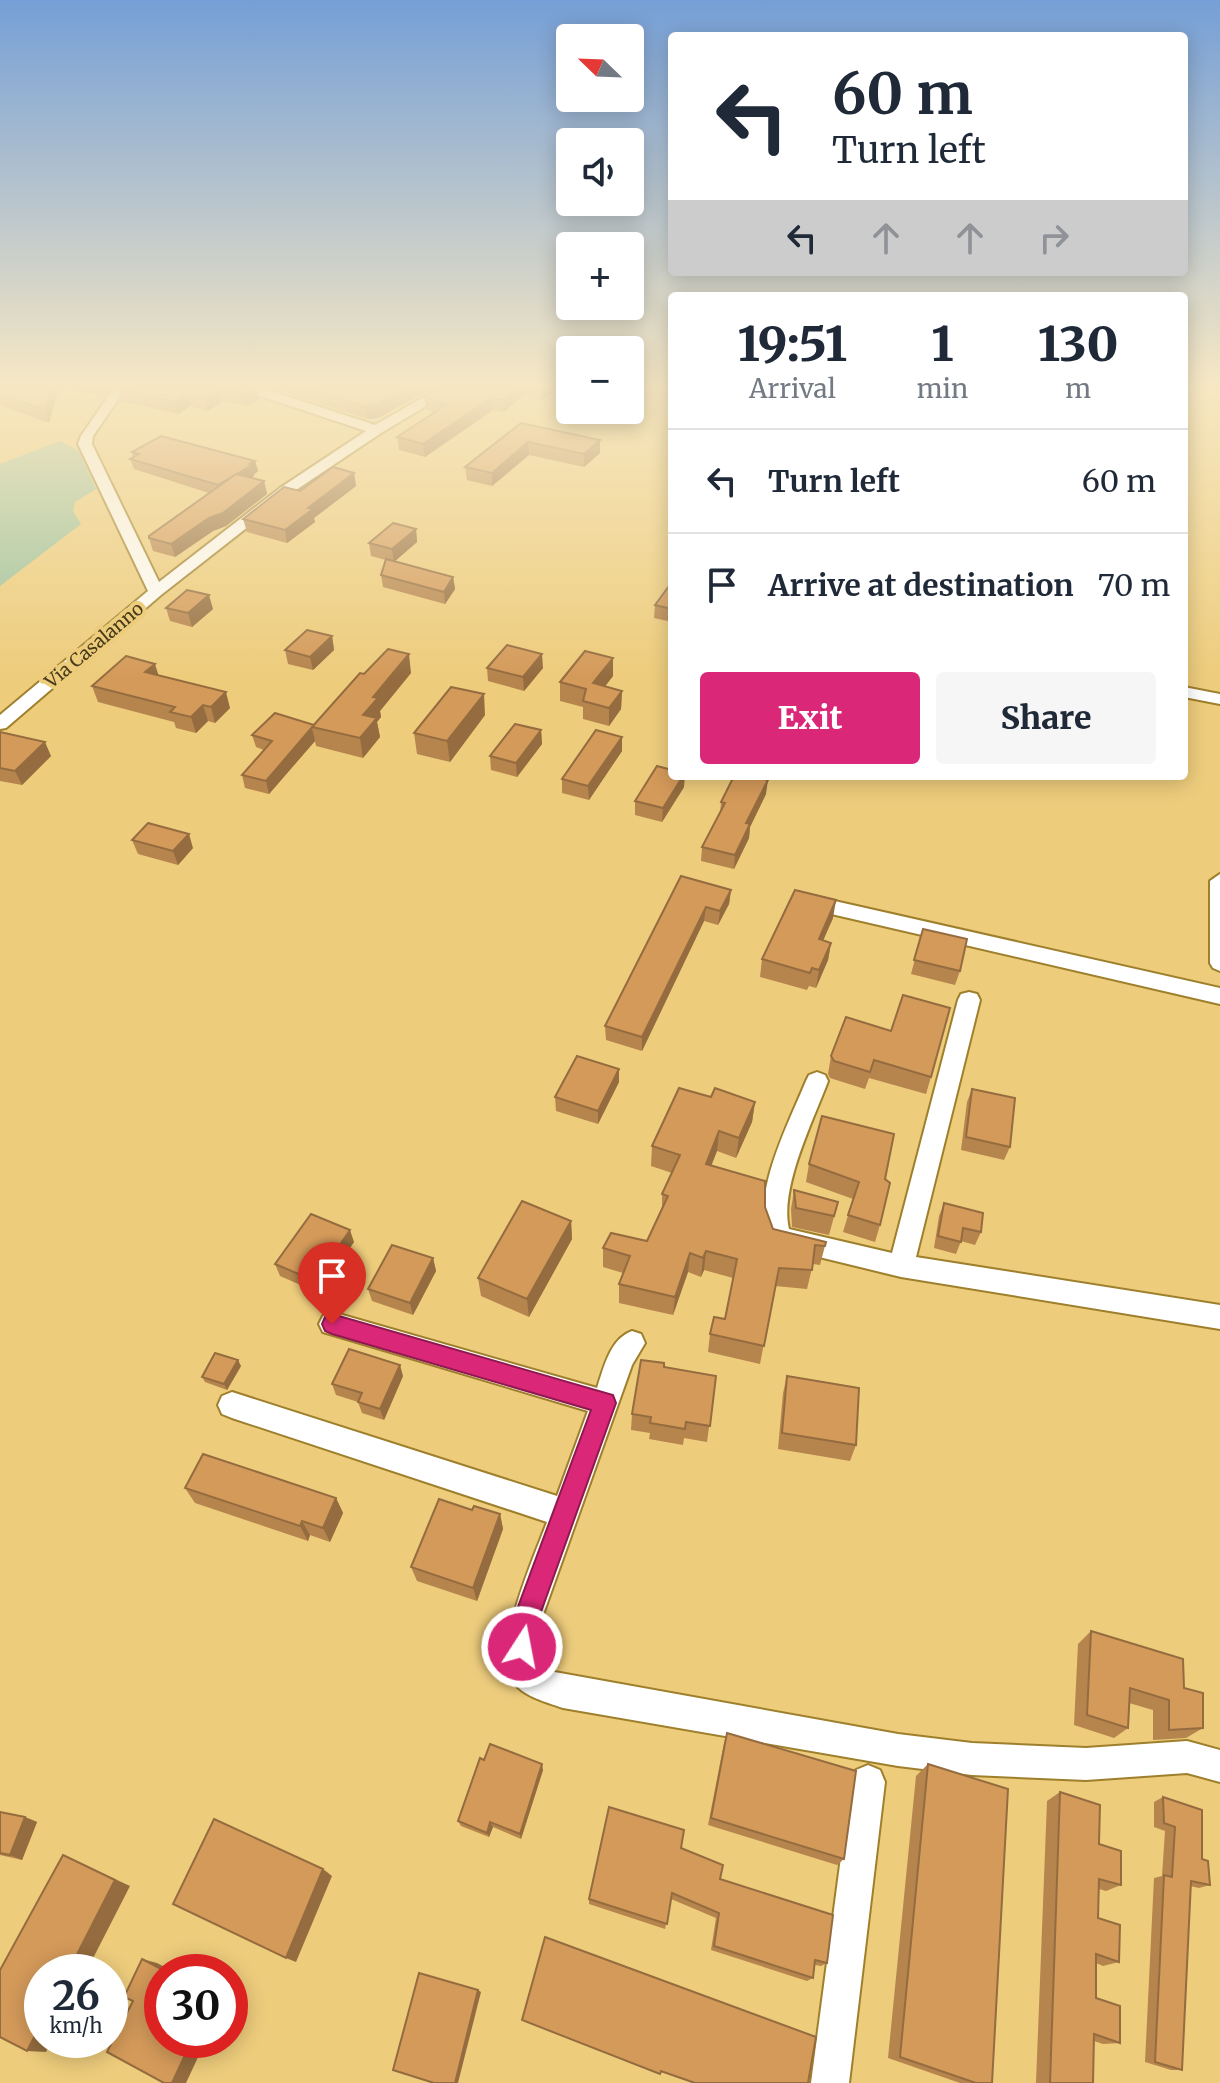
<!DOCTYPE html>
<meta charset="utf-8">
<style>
body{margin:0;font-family:Merriweather,serif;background:#f6f6f7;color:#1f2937;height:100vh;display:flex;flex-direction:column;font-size:30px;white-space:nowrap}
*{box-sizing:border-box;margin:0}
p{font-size:26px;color:#747a83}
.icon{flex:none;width:44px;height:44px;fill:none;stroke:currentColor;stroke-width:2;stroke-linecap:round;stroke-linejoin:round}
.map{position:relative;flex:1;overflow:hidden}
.panel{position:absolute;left:668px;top:292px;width:520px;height:488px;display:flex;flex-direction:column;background:#fff;border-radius:8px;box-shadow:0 4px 20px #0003}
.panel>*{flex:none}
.hud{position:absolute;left:668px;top:32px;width:520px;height:244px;border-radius:8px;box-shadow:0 4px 20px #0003;background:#fff;color:#1f2937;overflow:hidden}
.needle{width:52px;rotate:293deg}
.fabs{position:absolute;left:556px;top:24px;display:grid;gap:16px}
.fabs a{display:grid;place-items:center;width:88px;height:88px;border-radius:8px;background:#fff;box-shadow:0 4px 20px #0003;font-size:40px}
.speed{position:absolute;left:24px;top:1954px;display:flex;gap:16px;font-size:40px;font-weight:700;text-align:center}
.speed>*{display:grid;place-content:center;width:104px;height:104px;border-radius:50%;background:#fff;box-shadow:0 4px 20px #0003;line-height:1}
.speed small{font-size:20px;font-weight:400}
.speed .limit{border:12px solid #d22;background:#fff;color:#111}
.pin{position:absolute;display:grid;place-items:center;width:68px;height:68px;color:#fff;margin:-82px -34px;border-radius:50% 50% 50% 0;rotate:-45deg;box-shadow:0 0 8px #0007}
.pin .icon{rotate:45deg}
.me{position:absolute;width:88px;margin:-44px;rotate:11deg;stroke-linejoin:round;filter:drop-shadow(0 0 6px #0008)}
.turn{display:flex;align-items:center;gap:28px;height:168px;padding:0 32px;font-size:36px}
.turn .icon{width:104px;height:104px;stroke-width:2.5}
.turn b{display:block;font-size:56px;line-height:68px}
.lanes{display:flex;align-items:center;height:76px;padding:0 32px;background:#0003;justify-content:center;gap:40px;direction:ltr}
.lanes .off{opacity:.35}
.eta{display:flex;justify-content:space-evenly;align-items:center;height:136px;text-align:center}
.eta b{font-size:48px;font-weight:800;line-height:56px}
.primary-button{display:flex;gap:16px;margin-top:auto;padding:16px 32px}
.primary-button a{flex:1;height:92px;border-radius:8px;background:#db2777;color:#fff;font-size:32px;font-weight:800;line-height:92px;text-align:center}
.primary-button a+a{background:#f6f6f7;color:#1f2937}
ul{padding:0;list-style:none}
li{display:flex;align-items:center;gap:24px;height:104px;padding:0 32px;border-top:2px solid #e0e1e3}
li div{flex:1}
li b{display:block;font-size:30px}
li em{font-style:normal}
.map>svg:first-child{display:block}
</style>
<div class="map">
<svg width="1220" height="2083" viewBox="0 0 1220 2083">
<rect width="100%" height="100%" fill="#edcc7c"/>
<path fill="#99c19d" d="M60,441L79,451L96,489L75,502L73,511L81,524L0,586V464Z"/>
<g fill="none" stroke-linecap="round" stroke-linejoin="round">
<defs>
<g id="minor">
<path d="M116,385H128L93,436L92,444L159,582L280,488L366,431L251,393V387H259L375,425L445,385H461L381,433L290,494L161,595L6,728L0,729V715L148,591L78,444L81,436Z"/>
<path d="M1184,687L1220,694V704L1184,697Z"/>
<path d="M1220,874V971L1213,968L1210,963V881Z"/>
<path d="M808,895L1220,988V1004L801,907L798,902L801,897Z"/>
<path d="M969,992L977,994L980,1000L916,1257L1220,1305V1329L901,1277L770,1245C748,1199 788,1125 806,1081L809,1075L817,1072L825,1075L828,1081C814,1119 779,1188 789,1229L892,1253L958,1000L961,994Z"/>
<path d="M332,1312L597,1388C604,1367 610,1339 632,1331L641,1334L645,1343L632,1365L540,1623V1664L549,1671L898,1734L972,1743L1086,1748L1187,1741L1220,1750V1782L1187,1773L1086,1780L972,1775L898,1766L563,1708C546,1702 525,1697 514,1683C490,1653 535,1555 547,1522L232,1418L222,1414L218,1405L222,1396L232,1392L557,1496L588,1411L323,1332L319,1324L323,1316Z"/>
<path d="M868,1765L880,1770L885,1782L849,2083H811L851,1782L856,1770Z"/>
</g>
</defs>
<use href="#minor" stroke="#9e7f2b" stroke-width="4"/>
<use href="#minor" fill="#fff" fill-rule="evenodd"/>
</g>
<g fill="#b6844d">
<path d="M0,385H113L104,397L59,387L49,423L0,405Z"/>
<path d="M254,385L259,399L247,406L223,401L208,411L190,406L178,414L120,401L117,389Z"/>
<path d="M263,385H438L378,418L367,419Z"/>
<path d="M444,385H570L562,396L551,393L543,400L524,395L504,412L493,410L425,457L399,450L397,437L434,412L426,410L424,397Z"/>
<path d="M521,423L600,440V453L584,467L529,455L492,486L467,480L465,467Z"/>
<path d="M132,452L255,461L258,471L251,478L264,481L267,494L226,526L213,531L175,557L153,551L149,538L209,493L134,469L130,459L133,457Z"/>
<path d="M354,473L356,486L314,518L315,522L287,543L247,532L243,519L300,491Z"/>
<path d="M416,529L417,542L395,561L453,577L455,589L445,604L383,587L381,575L386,560L371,556L369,543Z"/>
<path d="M672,586V622L654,618L655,605Z"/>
<path d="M166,608L213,609L192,627L170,621Z"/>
<path d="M332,636L334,650L313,670L288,664L285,650Z"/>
<path d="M487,668H543L524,691L488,681Z"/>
<path d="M411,673L380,711L381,717L377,722L380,737L363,758L316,746L315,741L269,794L245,788L242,775L264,750L256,747L252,735L314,725L364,674Z"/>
<path d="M158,675L230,708L215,723L208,721L196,733L176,728L174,722L98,702L92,686Z"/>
<path d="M613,676L605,686L622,691L621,709L609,726L583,719V707L560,701V682Z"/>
<path d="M485,715L450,762L417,754L414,733Z"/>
<path d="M541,730L542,744L517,777L491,770L490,756Z"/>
<path d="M0,732L51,756L22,785L0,781Z"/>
<path d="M622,737V751L589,800L562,793V779Z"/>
<path d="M684,787L662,822L635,815V801Z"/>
<path d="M766,794L750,827L749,838L734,869L701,861L702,847L720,814L721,802Z"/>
<path d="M132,840L193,848L178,865L138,854Z"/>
<path d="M681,876L731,890L729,904L718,925L704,921L642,1051L606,1040L605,1026Z"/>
<path d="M833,918L823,940L831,943L828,960L816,988L809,986L807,990L760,977L762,959Z"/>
<path d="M923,929L960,971L955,985L911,974Z"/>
<path d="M891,1031L931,1077L926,1094L869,1078L865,1089L830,1078L828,1074L831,1056Z"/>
<path d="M619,1082L598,1124L556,1111L555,1097Z"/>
<path d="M972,1089L1010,1147L1004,1160L961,1150L967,1102Z"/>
<path d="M711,1097L755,1102L752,1122L736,1158L717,1151L711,1166L765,1207L773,1229L826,1242L820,1265L813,1264L807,1289L775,1286L760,1364L708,1352L710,1334L725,1319L733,1278L704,1270L701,1277L688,1272L673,1315L619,1303V1284L623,1273L603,1267V1248L647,1241L662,1209V1194L672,1173L651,1166L652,1146Z"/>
<path d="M809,1164L885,1179L880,1225L875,1242L843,1232L853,1199L806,1182Z"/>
<path d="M794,1190L838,1202L829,1235L792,1227L791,1209Z"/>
<path d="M944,1203L981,1232L975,1245L961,1241L956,1254L934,1248L939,1216Z"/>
<path d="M571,1221L572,1239L529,1317L481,1296L478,1278Z"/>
<path d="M354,1242L319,1293L280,1276L275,1264Z"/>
<path d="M433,1258L436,1271L413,1315L372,1301L368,1289Z"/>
<path d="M241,1366L227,1390L205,1382L202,1377Z"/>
<path d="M664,1368L716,1376L707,1442L684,1438L683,1445L649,1439L650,1433L631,1430L632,1414Z"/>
<path d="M403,1376L384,1420L362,1413L358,1402L336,1395L332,1384Z"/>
<path d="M787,1376L856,1445L850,1461L778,1449L783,1393Z"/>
<path d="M185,1488L336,1498L343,1513L330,1542L310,1535L308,1541L195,1503Z"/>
<path d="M472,1510L500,1514L503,1529L477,1601L417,1581L411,1567Z"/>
<path d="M1091,1631L1184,1688L1203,1728L1186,1738L1153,1740V1710L1129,1703L1128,1728L1114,1738L1074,1725L1078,1644Z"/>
<path d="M727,1733L844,1859L837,1865L708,1825L724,1743Z"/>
<path d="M484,1760L543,1770L521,1839L493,1827L489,1837L461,1826L458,1821Z"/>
<path d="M928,1764L992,2083H960L888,2058L916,1776Z"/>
<path d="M1060,1792L1099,1844L1121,1885L1106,1891L1099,1889L1098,1918L1119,1962L1103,1966L1096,1963V1998L1120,2043L1103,2044L1094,2041L1093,2083H1036L1047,1801Z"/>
<path d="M1163,1797L1202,1859L1210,1885L1199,1888L1190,1886L1182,2070H1171L1145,2062L1154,1878L1162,1876L1165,1831L1154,1827V1802Z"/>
<path d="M0,1812L25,1817L37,1822L22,1860L0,1855Z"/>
<path d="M681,1848L720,1879L827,1963L821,1966L815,1965L813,1978L807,1981L711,1950L716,1918L671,1899L665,1929L589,1904V1899Z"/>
<path d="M522,2020L808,2083H693L661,2072L660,2074H658Z"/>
</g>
<g fill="#946c3f">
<path d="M52,385H58L59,387L49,423L45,410Z"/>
<path d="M100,385H113L104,397Z"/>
<path d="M414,385H438L378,418L367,419L365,407Z"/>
<path d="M520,385H523L524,395L504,412L503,400Z"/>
<path d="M545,385H551V393L543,400V387Z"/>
<path d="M562,385H570V390L562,396Z"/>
<path d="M256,386L259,399L247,406L244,394Z"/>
<path d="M220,388L223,401L208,411L205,398Z"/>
<path d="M187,394L190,406L178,414L175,402Z"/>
<path d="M492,397L493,410L425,457L423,444Z"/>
<path d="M600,440V453L584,467V454Z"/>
<path d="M528,442L529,455L492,486V473Z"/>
<path d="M255,461L258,471L254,474V476L220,496L218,485Z"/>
<path d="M354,473L356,486L314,518L315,522L287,543L285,530L308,508Z"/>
<path d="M264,481L267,494L226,526L213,531L175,557L171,544Z"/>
<path d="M416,529L417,542L394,562L392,549Z"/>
<path d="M453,577L455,589L445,604L444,592Z"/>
<path d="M209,595L213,609L192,627L188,613Z"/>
<path d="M332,636L334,650L313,670L310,657Z"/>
<path d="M409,654L411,673L380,711L381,717L377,722L380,737L363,758L360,738L363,715L373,697Z"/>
<path d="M542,654L543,668L524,691L523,677Z"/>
<path d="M613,658V676L593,702V683Z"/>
<path d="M155,664L160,680L145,672Z"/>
<path d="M622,691L621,709L609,726V708Z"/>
<path d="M226,692L230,708L215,723L211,707Z"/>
<path d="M484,694L485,715L450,762L447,741Z"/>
<path d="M203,705L208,721L196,733L191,717Z"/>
<path d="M312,728L315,741L269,794L266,781Z"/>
<path d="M541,730L542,744L517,777L516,763Z"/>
<path d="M622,737V751L589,800L588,786Z"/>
<path d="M45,742L51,756L22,785L15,771Z"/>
<path d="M683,776H685L684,787L662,822L663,808Z"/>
<path d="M768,780L766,794L750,827L749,838L734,869L735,855L746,823Z"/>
<path d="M189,834L193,848L178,865L173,851Z"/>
<path d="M731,890L729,904L718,925L720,911Z"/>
<path d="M836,900L833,918L816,957L819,939Z"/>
<path d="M706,907L704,921L642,1051V1037Z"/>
<path d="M831,943L828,960L816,988L819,970Z"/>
<path d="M619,1069V1082L598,1124V1111Z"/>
<path d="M755,1102L752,1122L736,1158L739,1138Z"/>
<path d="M719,1131L717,1151L704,1184L706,1164Z"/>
<path d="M571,1221L572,1239L529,1317L527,1299Z"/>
<path d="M350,1230L354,1242L319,1293L315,1281Z"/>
<path d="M706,1251L704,1270L701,1277L703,1258Z"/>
<path d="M690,1253L688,1272L673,1315L675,1297Z"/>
<path d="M433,1258L436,1271L413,1315L410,1303Z"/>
<path d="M238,1360L241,1366L227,1390L224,1384Z"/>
<path d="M400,1365L403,1376L384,1420L380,1409Z"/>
<path d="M336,1498L343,1513L330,1542L323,1528Z"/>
<path d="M500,1514L503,1529L477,1601L473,1588Z"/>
<path d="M302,1521L310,1535L308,1541L300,1526Z"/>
<path d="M542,1764L543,1770L521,1839L520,1834Z"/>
<path d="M25,1817L37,1822L22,1860L10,1855Z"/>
<path d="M490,1822L493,1827L489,1837L487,1833Z"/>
<path d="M63,1855L130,1886L86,1972H68Z"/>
<path d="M323,1869L332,1876L296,1962L286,1958Z"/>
<path d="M142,1959L157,1963L174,1972H167Z"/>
<path d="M478,1990L481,1992L458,2083H455Z"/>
<path d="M42,2022V2040H52L46,2052L27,2051Z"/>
<path d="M192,2040H206L186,2083H172Z"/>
</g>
<g fill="#d49a5a" stroke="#946c3f" stroke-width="2">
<path d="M0,385H52L45,410L0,394Z"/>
<path d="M119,385H254L256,386L244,394L220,388L205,398L187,394L175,402L117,389Z"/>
<path d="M299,385H414L376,405L365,407Z"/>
<path d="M444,385H520L503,400L492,397L423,444L397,437L447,404L424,397Z"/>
<path d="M521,423L600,440L584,454L528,442L492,473L465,467Z"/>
<path d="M161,436L255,461L249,464L252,465L218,485L130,459L139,454L132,452Z"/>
<path d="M333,467L354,473L308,508L313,509L285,530L243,519L284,487L300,491Z"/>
<path d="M236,474L264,481L223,513L209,518L171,544L149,538V536Z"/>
<path d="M393,523L416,529L392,549L369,543Z"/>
<path d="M386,559L453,577L444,592L381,575Z"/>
<path d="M669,586H672V609L655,605Z"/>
<path d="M187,590L209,595L188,613L166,608Z"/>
<path d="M307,630L332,636L310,657L285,650Z"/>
<path d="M507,645L542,654L523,677L487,668Z"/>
<path d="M388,649L409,654L373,697L378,698L363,715L377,718L360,738L312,727L360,673L364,674Z"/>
<path d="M585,651L613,658L593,683L622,691L609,708L583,701L586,689L560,682Z"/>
<path d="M126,656L155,664L145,672L226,692L211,707L203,705L191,717L170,712L175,707L92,686Z"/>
<path d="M451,687L484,694L447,741L414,733Z"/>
<path d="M275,713L314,725L266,781L242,775L272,741L252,735Z"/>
<path d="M515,724L541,730L516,763L490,756Z"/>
<path d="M596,730L622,737L588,786L562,779Z"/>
<path d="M0,732L45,742L15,771L0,768Z"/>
<path d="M657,766L672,770V776H683L663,808L635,801Z"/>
<path d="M734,776H749L768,780L746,823L750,824L735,855L702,847L725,803L721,802Z"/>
<path d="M148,823L189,834L173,851L132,840Z"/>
<path d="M681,876L731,890L720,911L706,907L642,1037L605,1026Z"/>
<path d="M795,890L836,900L819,939L831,943L819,970L812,968L810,973L762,959Z"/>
<path d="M923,929L967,939L960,971L914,960Z"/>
<path d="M903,995L950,1008L931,1077L874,1060L870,1072L834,1061L831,1056L846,1017L891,1031Z"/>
<path d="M577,1056L619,1069L598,1111L555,1097Z"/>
<path d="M679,1088L711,1097L715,1088L755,1102L739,1138L719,1131L706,1164L765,1181V1207L773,1229L826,1242L825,1246L815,1245L812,1270L779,1268L764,1346L710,1334L714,1317L725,1319L737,1259L706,1251L703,1258L690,1253L675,1297L619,1284L630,1256L603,1248L611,1233L647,1241L668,1196L662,1194L680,1155L652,1146Z"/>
<path d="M972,1089L1015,1098L1010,1147L966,1137Z"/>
<path d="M822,1116L894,1134L885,1179L890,1183L880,1225L848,1215L859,1182L809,1164Z"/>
<path d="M794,1190L838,1202L834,1216L796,1208Z"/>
<path d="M522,1201L571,1221L527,1299L478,1278Z"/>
<path d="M944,1203L983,1213L981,1232L963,1228L961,1242L938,1236Z"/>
<path d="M311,1214L350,1230L315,1281L275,1264Z"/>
<path d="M392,1245L433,1258L410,1303L368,1289Z"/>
<path d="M349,1349L400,1365L380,1409L358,1402L362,1393L332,1384Z"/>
<path d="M215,1353L238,1360L224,1384L202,1377Z"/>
<path d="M641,1360L664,1363V1367L716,1376L710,1426L686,1422L685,1429L650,1423L651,1417L632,1414Z"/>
<path d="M787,1376L859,1388L856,1445L782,1433Z"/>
<path d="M203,1454L336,1498L323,1528L302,1521L300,1526L185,1488Z"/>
<path d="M439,1499L472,1510L474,1506L500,1514L473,1588L411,1567Z"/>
<path d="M1091,1631L1183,1659L1184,1688L1203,1693V1728L1169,1730V1700L1130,1688L1128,1728L1087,1715Z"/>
<path d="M727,1733L856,1771L844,1859L711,1818Z"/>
<path d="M490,1744L542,1764L520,1834L490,1822L487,1833L458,1821L480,1758L484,1760Z"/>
<path d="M928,1764L1008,1789L992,2083H976L900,2057Z"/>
<path d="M1060,1792L1100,1805L1099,1844L1121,1851V1885L1099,1879L1098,1918L1120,1925L1119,1962L1096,1954V1998L1120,2006V2043L1094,2034L1093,2083H1050Z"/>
<path d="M1163,1797L1202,1810V1859L1208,1861L1210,1885L1191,1881L1182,2070L1155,2062L1164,1875L1172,1877L1175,1827L1164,1823Z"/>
<path d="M609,1807L684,1830L681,1848L723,1865L720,1879L833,1915L827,1963L815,1960L813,1978L714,1946L719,1913L672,1893L667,1924L589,1899Z"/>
<path d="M0,1812L25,1817L10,1855L0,1853Z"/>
<path d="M214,1819L323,1869L286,1958L173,1904Z"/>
<path d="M63,1855L115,1880L68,1972H42V2022L27,2051L0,2037V1970Z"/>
<path d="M545,1937L816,2037L808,2083H695L661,2071L660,2074L522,2020Z"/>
<path d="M142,1959L167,1972H162V2040H192L172,2083H164L107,2052L133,2001L124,1997Z"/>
<path d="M419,1973L478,1990L455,2083H434L393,2070Z"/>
</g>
<linearGradient id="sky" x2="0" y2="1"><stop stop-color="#759fd6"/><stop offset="0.57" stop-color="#f7e8c4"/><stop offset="1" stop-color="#f7e8c4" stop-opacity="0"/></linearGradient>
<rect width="1220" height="677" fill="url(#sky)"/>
<path fill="#db2777" stroke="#8e194d" stroke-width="2" d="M332,1314L613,1395L616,1403L537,1623L531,1656L522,1660L513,1656L509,1647L512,1623L591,1410L332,1334L325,1331L322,1324L325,1317Z"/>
<g text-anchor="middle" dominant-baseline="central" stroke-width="8" stroke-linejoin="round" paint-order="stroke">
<g font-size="18" fill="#483b19" stroke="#edcc7c">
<text transform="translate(94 645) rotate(-40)">Via Casalanno</text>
</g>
</g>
</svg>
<div class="fabs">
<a><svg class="needle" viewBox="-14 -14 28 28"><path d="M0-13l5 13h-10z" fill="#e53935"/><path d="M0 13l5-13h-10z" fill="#747a83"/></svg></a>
<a><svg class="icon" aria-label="sound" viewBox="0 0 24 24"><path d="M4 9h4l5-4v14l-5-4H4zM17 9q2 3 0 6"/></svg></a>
<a>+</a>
<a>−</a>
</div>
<div class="speed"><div>26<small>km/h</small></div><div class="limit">30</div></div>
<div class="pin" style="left:332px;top:1324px;background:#d93025"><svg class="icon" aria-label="arrive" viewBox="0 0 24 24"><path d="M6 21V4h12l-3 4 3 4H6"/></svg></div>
<svg class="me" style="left:522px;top:1647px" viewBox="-20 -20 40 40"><circle r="17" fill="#db2777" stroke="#fff" stroke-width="3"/><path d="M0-11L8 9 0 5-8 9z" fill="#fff"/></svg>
<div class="hud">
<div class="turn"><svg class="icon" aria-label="left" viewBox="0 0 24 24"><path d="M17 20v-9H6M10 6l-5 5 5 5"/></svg><div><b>60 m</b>Turn left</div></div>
<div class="lanes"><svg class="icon" aria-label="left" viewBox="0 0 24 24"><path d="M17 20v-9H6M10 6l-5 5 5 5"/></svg><svg class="icon off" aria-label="ahead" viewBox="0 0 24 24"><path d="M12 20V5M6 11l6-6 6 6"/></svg><svg class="icon off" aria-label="ahead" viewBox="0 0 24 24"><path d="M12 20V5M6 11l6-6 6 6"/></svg><svg class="icon off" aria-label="right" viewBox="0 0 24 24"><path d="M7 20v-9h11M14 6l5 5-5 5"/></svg></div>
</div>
<section class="panel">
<div class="eta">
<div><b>19:51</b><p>Arrival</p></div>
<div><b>1</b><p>min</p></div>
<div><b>130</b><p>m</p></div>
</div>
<ul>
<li><svg class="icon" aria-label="left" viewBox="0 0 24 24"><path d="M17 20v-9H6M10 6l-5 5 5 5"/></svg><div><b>Turn left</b></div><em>60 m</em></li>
<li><svg class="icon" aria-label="arrive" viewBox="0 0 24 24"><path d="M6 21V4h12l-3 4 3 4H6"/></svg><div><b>Arrive at destination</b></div><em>70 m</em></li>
</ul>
<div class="primary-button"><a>Exit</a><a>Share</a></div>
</section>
</div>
